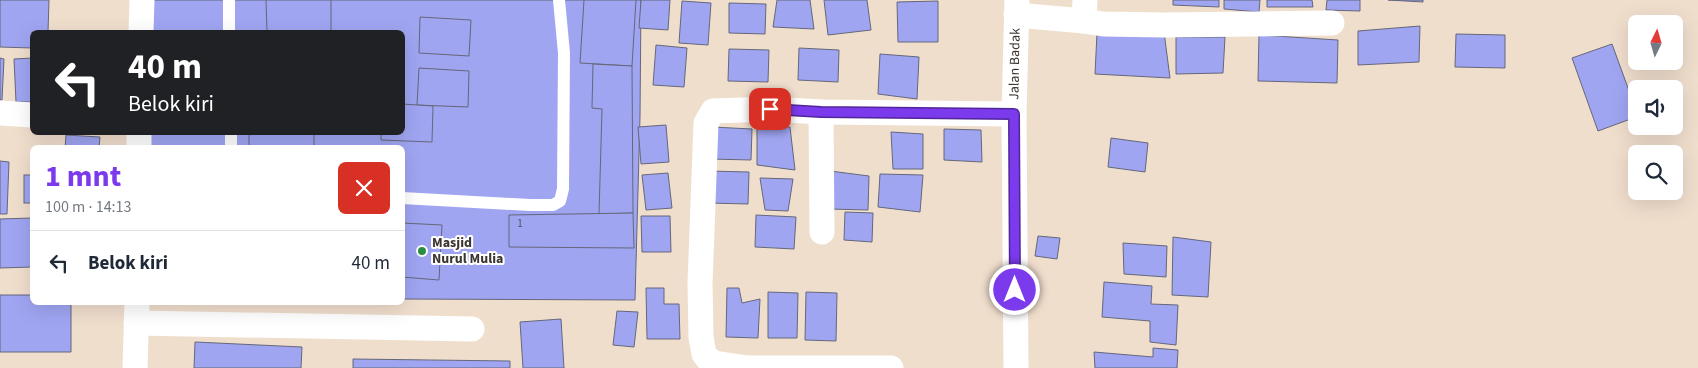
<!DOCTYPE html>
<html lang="id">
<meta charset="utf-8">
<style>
body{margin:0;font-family:"Source Sans 3",sans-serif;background:#f2f2f3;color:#1f2937;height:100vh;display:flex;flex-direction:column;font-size:19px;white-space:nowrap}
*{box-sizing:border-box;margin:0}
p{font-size:16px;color:#747a83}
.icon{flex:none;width:28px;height:28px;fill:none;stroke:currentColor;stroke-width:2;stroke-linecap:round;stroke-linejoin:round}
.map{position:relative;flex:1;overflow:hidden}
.details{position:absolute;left:30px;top:145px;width:375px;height:160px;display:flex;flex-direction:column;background:#fff;border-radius:8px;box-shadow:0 5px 20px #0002}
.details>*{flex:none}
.top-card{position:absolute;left:30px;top:30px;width:375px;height:105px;border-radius:8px;box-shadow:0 5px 20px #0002;background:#202124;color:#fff;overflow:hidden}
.needle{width:32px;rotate:5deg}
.fabs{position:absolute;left:1628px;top:15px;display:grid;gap:10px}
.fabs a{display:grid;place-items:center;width:55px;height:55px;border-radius:8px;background:#fff;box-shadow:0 5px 20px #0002;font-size:25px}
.pin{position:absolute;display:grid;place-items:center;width:42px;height:42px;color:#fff;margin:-21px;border-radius:10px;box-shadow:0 2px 8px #0006}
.me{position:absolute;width:55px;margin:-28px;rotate:0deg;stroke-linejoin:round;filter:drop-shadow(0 0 4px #0008)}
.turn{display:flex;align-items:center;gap:18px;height:105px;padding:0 15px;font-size:22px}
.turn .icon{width:65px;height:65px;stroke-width:2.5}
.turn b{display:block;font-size:35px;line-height:42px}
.round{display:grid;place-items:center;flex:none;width:52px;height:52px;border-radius:8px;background:#f2f2f3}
.headline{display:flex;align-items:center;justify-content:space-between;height:85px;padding:0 15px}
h1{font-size:30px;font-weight:700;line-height:38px;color:#7c3aed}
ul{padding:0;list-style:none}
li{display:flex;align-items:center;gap:15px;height:65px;padding:0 15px;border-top:1px solid #e0e1e3}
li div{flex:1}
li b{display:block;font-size:19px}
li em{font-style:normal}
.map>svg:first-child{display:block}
</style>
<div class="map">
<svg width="1698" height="368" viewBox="0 0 1698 368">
<rect width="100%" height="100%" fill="#f0decd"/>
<g fill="#9fa5f1" stroke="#65677a">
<path d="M0,0H49L48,32H32V48L0,47Z"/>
<path d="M149,0H641L640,117L635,300L402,299V148H148V132H402V32H149Z"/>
<path d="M266,0H331V32H267Z"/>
<path d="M584,0H636L632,66L580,63Z"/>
<path d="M641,0H670L668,30L639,28Z"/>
<path d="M777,0H810L814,29L773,27Z"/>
<path d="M824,0H867L871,30L828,35Z"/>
<path d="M1173,0H1219V7L1173,5Z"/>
<path d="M1224,0H1260L1259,12L1224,9Z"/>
<path d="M1267,0H1312L1313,7H1267Z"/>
<path d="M1327,0H1360V11L1326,10Z"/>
<path d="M1388,0H1423V2Z"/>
<path d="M682,1L711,3L708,45L679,43Z"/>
<path d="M938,1V42H898L897,2Z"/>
<path d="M729,3L766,4L765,34L729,33Z"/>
<path d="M420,17L471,20L469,56L419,53Z"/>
<path d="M1420,26L1419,62L1358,65V31Z"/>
<path d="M1164,32L1170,78L1095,74L1097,33Z"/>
<path d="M1456,34L1505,35V68L1455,67Z"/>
<path d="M1259,35L1338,40L1337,83L1258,81Z"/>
<path d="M1176,37H1225L1223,73L1176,74Z"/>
<path d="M1612,44L1636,110V117L1598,131L1572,58Z"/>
<path d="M656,45L687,48L684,87L653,85Z"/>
<path d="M799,48L839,50L838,82L798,80Z"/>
<path d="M729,49L769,50L768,82L728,81Z"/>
<path d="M880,54L919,57L917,99L878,94Z"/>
<path d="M0,58L4,59L2,100H0Z"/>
<path d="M32,58V102H16L14,59Z"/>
<path d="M593,64L632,66L633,213L599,214L602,109L592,108Z"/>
<path d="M419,68L469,71L468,107L417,105Z"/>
<path d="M402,104L433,106L432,142L381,140V132H402Z"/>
<path d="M666,125L669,162L641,164L638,127Z"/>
<path d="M757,126L790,127L795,170L757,165Z"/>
<path d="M712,127L752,129L751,160L710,159Z"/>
<path d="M944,129L981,130L982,162L944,160Z"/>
<rect x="249" y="132" width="65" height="16"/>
<path d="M891,132L923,134V169H893Z"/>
<path d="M66,135L100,137L99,148H65Z"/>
<path d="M1111,138L1148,143L1145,172L1108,167Z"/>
<path d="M0,161L9,162L7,214H0Z"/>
<path d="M709,171L749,172L748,204L708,203Z"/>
<path d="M830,171L869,176L868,210L829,209Z"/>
<path d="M668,173L672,208L646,210L642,175Z"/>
<path d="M880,174L923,175L920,212L878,207Z"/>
<rect x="24" y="175" width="8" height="28"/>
<path d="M760,178L793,179L788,211L765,210Z"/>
<path d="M845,212L873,213L872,242L844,240Z"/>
<path d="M633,213L634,248L509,247V215Z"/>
<path d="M756,215L796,217L794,249L755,247Z"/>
<path d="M641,216H670L671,252H642Z"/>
<path d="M32,218V267L0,268V219Z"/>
<path d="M402,223L442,225L439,280L402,277Z"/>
<path d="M1038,236L1060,238L1057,259L1035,256Z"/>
<path d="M1173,237L1211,242L1208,297L1172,295Z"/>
<path d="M1123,243L1167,246L1166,277L1124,274Z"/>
<path d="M1104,282L1152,286L1151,304L1178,305L1176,345L1150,342V321L1102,317Z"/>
<path d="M646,288H664V304H679L680,339H647Z"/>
<path d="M727,288H739L742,303L760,299L758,338L726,337Z"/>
<path d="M768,292L798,293L797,338H768Z"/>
<path d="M806,292L837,293L836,341L805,340Z"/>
<path d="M0,295H32V302H71V352H0Z"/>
<path d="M617,311L638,312L634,347L613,345Z"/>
<path d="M561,319L564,368H523L520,322Z"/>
<path d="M195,342L302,347L301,368H194Z"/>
<path d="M1153,348L1178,350L1177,368H1095L1094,352L1153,357Z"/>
<path d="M353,359L510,361V368H353Z"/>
</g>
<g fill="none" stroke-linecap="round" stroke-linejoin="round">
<g stroke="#fff" stroke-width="12">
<path d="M229,0V32"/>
<path d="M231,132V148"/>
<path d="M402,198L530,205H553L560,201L563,189L564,53L559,0"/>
</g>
<g stroke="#fff" stroke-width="25">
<path d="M1085,0L1084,21L1103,24L1164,25L1332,23"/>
<path d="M1016,15L1084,21"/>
<path d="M141,32L142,0"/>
<path d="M821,112L822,232"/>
<path d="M0,113L32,115"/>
<path d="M139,132V148"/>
<path d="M136,323L472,329"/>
<path d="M135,368L137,302"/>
<path d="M891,368H748L714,363L707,358L704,354L701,337L700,284L706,123L713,111L770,109L821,112L1014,114"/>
<path d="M1016,368L1014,114L1017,0"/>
</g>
</g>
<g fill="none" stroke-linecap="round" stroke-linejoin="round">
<defs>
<path id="route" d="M770,109L821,112L1014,114L1015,290"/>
</defs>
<use href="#route" stroke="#51269a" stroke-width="12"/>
<use href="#route" stroke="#7c3aed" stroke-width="9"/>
</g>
<circle fill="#2b8f43" stroke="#fff" stroke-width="2" cx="422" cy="251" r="5"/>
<g text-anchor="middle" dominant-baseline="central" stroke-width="4" stroke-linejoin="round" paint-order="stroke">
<g font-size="11" fill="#555160">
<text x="520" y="223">1</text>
</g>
<g font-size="14" fill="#3c352f" stroke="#fff">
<text transform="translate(1015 64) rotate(-89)">Jalan Badak</text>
</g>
<g font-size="14" font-weight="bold" fill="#3c352f" stroke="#fff" text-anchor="start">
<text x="432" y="243">Masjid<tspan x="432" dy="16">Nurul Mulia</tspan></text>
</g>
</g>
</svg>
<div class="fabs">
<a><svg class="needle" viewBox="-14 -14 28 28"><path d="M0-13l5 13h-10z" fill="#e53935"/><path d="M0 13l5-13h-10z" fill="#747a83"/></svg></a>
<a><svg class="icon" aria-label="sound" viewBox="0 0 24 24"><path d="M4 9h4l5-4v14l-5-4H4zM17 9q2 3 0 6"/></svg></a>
<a><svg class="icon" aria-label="search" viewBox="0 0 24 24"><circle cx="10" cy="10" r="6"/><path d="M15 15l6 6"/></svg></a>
</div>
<div class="pin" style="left:770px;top:109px;background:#d93025"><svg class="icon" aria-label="arrive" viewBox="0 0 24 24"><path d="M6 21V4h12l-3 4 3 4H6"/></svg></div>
<svg class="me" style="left:1015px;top:290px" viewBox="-20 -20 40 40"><circle r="17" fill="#7c3aed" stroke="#fff" stroke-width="3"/><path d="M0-11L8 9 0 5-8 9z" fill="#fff"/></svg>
<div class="top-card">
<div class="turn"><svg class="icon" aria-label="left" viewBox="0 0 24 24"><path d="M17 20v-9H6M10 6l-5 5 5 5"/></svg><div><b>40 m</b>Belok kiri</div></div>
</div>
<section class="details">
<div class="headline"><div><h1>1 mnt</h1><p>100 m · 14:13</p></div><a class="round" style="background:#d93025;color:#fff"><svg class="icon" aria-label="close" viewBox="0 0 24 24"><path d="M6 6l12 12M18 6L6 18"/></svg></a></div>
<ul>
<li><svg class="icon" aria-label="left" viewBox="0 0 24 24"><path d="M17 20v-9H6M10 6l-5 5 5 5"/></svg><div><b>Belok kiri</b></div><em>40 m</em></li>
</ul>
</section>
</div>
